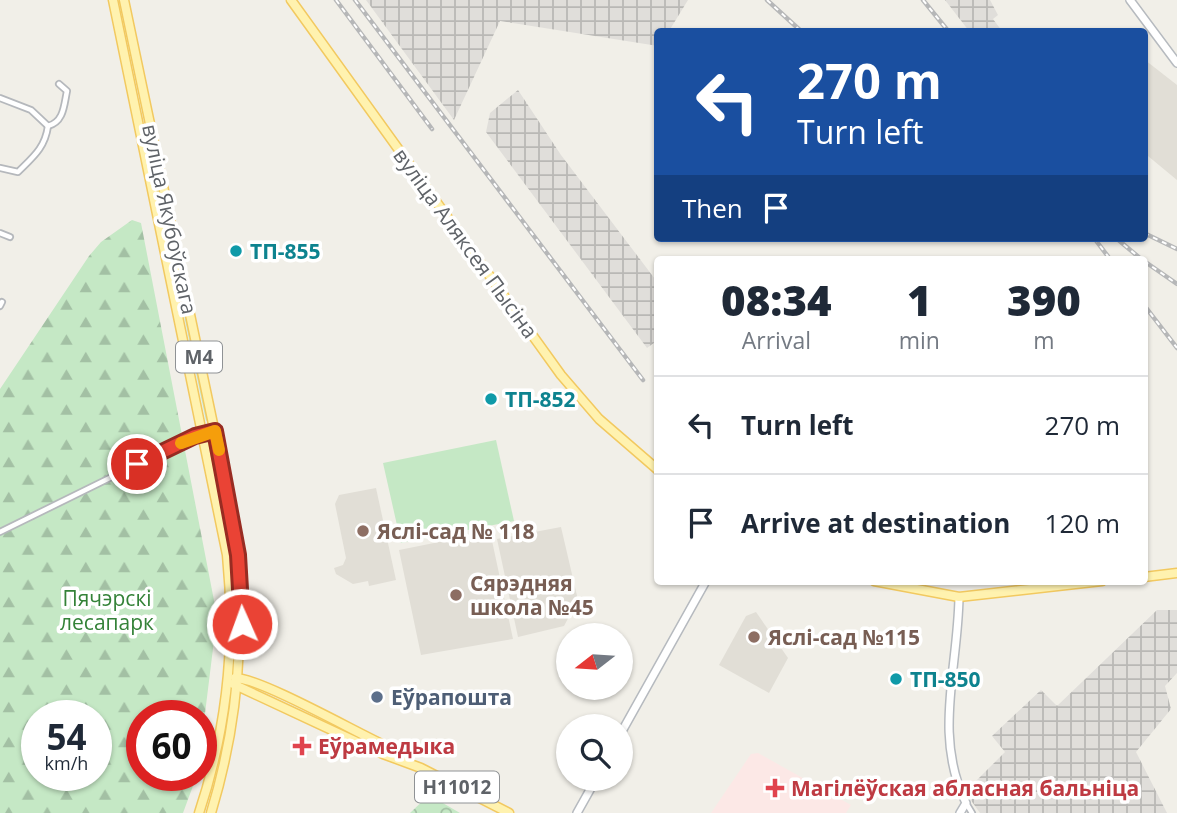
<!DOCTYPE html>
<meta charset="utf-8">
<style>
body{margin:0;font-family:"Open Sans",sans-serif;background:#f2f2f3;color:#1f2937;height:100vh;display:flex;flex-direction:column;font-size:26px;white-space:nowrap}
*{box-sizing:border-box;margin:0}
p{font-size:23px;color:#747a83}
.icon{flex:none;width:38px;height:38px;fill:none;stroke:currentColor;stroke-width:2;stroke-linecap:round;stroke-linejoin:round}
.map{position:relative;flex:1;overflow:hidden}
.side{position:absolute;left:654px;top:256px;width:494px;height:329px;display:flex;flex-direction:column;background:#fff;border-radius:7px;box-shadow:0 2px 5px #0004}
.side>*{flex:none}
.hud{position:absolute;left:654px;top:28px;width:494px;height:214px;border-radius:7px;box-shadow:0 2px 5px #0004;background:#1a4fa0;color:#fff;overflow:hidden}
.needle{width:46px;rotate:253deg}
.controls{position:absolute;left:556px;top:623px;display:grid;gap:14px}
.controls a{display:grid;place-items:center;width:77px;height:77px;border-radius:50%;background:#fff;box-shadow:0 2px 5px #0004;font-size:35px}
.speed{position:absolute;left:21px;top:700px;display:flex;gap:14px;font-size:35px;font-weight:700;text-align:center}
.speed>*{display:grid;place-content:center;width:91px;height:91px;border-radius:50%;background:#fff;box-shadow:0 2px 5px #0004;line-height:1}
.speed small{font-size:18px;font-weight:400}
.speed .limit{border:10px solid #d22;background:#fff;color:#111}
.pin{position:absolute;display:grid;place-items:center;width:60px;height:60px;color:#fff;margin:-30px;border:4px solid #fff;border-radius:50%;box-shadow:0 2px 7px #0007}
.me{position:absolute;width:77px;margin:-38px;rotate:358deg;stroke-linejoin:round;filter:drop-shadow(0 0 5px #0008)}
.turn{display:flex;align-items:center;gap:24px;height:147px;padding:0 28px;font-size:32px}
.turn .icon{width:91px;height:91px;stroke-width:2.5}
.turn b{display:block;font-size:49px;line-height:60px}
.then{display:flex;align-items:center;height:66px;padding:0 28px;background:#0003;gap:14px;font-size:26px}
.eta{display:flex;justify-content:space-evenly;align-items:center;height:119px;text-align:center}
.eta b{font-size:42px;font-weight:800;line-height:49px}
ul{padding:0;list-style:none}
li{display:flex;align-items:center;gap:21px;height:98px;padding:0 28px;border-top:2px solid #e0e1e3}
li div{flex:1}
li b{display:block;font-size:26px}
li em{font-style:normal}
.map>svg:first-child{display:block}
</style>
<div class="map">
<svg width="1177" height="813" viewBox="0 0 1177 813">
<defs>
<pattern id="industrial-grid" width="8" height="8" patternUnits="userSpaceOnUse" patternTransform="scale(1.75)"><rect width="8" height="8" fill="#e0deda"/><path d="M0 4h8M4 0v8" fill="none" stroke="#b9b8b5"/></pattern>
<pattern id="forest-firs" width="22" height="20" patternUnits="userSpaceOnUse" patternTransform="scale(1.75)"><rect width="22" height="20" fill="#c5e8c5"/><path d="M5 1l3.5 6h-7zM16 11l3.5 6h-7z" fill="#a3c0a4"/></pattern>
<pattern id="park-crowns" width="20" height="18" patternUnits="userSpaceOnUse" patternTransform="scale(1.75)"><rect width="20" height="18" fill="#c5e8c5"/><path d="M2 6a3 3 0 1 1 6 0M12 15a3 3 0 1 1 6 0" fill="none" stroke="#a3c0a4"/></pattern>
</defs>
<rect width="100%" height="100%" fill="#f1efe8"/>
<g fill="url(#industrial-grid)">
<path d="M366,0H688L669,31L658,32V46L500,21L454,120Z"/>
<path d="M945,0H990L998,15L993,19L1002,31H969Z"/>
<path d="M518,90L561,155L658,283V340L647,348L486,132L490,113Z"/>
<path d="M1157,610H1177V673L1165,686L1171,709L1136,752L1167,813H980L965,792L1005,752L992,736L1041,690L1057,706Z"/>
</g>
<g fill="#e1ded6">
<path d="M1145,60L1177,85V180L1148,156L1145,161Z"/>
<path d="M376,488L396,580L369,586L368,581L353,584L336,574L334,568L343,565L346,558L335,504L339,495Z"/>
<path d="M561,527L578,600L564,626L518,637L497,539Z"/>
<path d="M491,536L513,639L421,655L399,550L454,539L456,543Z"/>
<path d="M756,612L788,658L769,693L719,665L746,616Z"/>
</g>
<path fill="#fce8e6" d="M758,753L851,805L846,813H711L751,754Z"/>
<g fill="#c5e8c5">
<path d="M152,151L208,420L206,421L150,152Z"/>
<path d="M496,440L514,521L401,543L383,463Z"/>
</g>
<path fill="url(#forest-firs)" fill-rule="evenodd" d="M132,220L141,223L217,616L201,746V716H142V775H197L183,813H0V389L89,256L101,242ZM37,716H96V775H37Z"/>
<path fill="url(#park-crowns)" d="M429,795L460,813H410Z"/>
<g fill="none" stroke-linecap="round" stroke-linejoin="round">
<defs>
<g id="minor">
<path d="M0,98L31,110L48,126C64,122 64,105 67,91L59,84"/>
<path d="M0,168L18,172C33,157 45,148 48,126"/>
<path d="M0,233L10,237"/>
<path d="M0,306L2,302"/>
<path d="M0,532L195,436L214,431"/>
<path d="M966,803L972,813"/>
</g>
<g id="secondary">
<path d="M1130,0L1177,63"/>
<path d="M959,597C958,669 933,736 966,803L960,813"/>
<path d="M621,733L706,581"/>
<path d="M577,813L596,779"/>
</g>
<g id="primary">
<path d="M113,0L227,555C236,643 227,729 199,813"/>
<path d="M124,0L226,486C246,600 245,701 211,813"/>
<path d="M291,0L561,375L599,419L658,470"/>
<path d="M1144,577L1177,573"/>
<path d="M874,581L959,597L1102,581"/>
<path d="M235,678C260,678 357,733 386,746L402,758"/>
<path d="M233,684L383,754L421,768L509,813"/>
</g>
</defs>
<use href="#minor" stroke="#b5b8bc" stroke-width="8"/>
<use href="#secondary" stroke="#b6babf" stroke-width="10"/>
<use href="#primary" stroke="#f2c960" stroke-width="11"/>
<use href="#minor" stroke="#fff" stroke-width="4.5"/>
<use href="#secondary" stroke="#fff" stroke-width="7"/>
<use href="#primary" stroke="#fff2af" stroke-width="8"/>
<defs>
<g id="rail">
<path d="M336,0L432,129"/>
<path d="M355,0L643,380"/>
<path d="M767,0L802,32"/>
<path d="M923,0L949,32"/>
<path d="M1144,233L1177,249"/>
<path d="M1094,238L1110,259"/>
<path d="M1116,238L1141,259"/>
<path d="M1144,261L1177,284"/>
<path d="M1144,305L1177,348"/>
</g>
</defs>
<use href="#rail" stroke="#b6b7b8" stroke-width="4.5"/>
<use href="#rail" stroke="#fff" stroke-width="2" stroke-dasharray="5" stroke-linecap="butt"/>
</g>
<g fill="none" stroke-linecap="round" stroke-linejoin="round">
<defs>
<path id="route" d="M137,464L195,436L215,431L238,555L242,624"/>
</defs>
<use href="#route" stroke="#982c22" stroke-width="18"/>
<use href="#route" stroke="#ea4335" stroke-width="12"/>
<path stroke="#f59e0b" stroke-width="12" d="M181,443L215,431L219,450"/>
</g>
<g fill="#0f9aa8" stroke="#fff" stroke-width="2.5">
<circle cx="236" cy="251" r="7"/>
<circle cx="491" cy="399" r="7"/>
<circle cx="896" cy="679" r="7"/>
</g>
<g fill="#8d6e63" stroke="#fff" stroke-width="2.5">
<circle cx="363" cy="531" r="7"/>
<circle cx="456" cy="595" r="7"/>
<circle cx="754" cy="637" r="7"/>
</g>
<circle fill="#5c6f8a" stroke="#fff" stroke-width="2.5" cx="377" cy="697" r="7"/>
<g fill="#e0444e" stroke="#fff" stroke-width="2.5">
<path d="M298.5 735.5h7v7h7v7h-7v7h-7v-7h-7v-7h7z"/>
<path d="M771.5 777.5h7v7h7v7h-7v7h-7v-7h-7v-7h7z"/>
</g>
<g text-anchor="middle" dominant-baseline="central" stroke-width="7" stroke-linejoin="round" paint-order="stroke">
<g fill="#fff" stroke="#8f9295" stroke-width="2">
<rect x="176" y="341.5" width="46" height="31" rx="5"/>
<rect x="415" y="771.5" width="84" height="31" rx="5"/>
</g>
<g font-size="19" font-weight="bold" fill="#5f6368">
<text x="199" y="357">М4</text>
<text x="457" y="787">Н11012</text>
</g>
<g font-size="21" fill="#5f6368" stroke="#fff">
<text transform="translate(170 219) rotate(78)">вуліца Якубоўскага</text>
<text transform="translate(466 243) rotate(54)">вуліца Аляксея Пысіна</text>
</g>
<g font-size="21" font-weight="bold" fill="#0d838f" stroke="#fff" text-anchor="start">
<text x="250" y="251">ТП-855</text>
<text x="505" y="399">ТП-852</text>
<text x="910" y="679">ТП-850</text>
</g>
<g font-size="21" font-weight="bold" fill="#785e54" stroke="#fff" text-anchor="start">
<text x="377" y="531">Яслі-сад № 118</text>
<text x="470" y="583">Сярэдняя<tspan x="470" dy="24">школа №45</tspan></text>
<text x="768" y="637">Яслі-сад №115</text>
</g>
<g font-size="21" fill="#348238" stroke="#fff">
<text x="107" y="598">Пячэрскі<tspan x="107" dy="24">лесапарк</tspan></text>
</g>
<g font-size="21" font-weight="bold" fill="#4e5e75" stroke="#fff" text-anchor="start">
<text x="391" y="697">Еўрапошта</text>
</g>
<g font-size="21" font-weight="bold" fill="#be3a42" stroke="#fff" text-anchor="start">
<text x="318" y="746">Еўрамедыка</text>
<text x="791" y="788">Магілёўская абласная бальніца</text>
</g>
</g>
</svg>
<div class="controls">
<a><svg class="needle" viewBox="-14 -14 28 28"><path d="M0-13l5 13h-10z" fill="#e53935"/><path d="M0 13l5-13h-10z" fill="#747a83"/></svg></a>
<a><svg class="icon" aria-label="search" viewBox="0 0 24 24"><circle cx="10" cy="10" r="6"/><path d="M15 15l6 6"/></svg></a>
</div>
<div class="speed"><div>54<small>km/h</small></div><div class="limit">60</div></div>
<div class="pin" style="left:137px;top:464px;background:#d93025"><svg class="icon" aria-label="arrive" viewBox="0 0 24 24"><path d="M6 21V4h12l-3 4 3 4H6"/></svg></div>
<svg class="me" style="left:242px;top:624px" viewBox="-20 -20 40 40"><circle r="17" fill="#ea4335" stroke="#fff" stroke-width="3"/><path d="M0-11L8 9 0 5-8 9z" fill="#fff"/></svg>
<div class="hud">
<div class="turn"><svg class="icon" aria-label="left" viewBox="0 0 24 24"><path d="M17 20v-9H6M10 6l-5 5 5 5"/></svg><div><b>270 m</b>Turn left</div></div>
<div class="then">Then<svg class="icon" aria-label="arrive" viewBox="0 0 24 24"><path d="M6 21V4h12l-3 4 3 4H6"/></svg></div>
</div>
<section class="side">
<div class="eta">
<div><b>08:34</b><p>Arrival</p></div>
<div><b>1</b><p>min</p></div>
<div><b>390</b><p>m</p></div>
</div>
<ul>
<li><svg class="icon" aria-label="left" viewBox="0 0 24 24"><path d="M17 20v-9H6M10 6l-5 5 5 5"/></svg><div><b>Turn left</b></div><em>270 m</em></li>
<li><svg class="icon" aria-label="arrive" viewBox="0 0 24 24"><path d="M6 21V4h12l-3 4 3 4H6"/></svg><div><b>Arrive at destination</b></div><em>120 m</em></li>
</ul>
</section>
</div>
